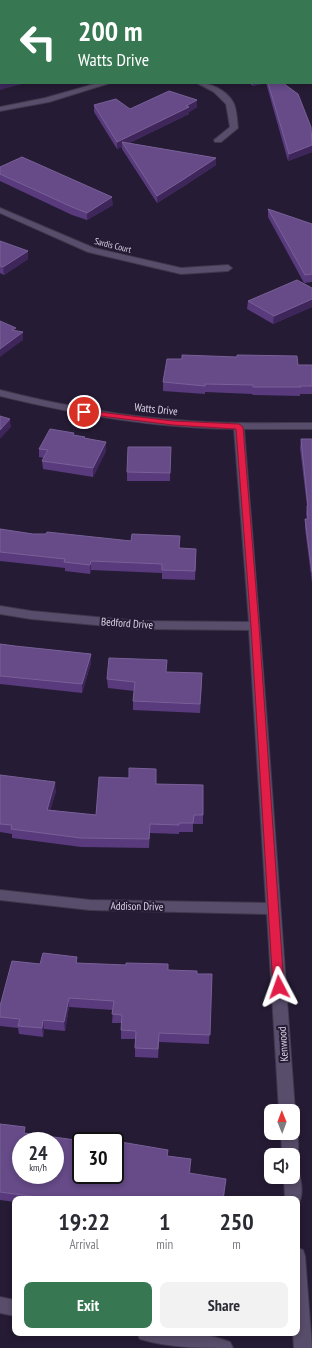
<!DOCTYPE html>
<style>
body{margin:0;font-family:"PT Sans Narrow",sans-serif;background:#f2f2f3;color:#2b2b33;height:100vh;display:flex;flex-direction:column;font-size:15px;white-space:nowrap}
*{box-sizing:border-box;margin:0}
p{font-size:13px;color:#7c7c81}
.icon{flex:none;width:22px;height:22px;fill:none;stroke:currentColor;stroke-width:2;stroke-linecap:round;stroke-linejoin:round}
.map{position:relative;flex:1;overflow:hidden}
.sheet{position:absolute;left:12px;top:1196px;width:288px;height:140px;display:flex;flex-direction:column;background:#fff;border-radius:8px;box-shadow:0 2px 6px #0003}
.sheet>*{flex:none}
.top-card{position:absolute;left:0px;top:0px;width:312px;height:84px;box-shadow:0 2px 6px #0003;background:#377853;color:#fff;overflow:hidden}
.needle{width:26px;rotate:359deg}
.buttons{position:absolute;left:264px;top:1104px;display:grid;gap:8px}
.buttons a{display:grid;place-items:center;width:36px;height:36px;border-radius:8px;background:#fff;box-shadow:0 2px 6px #0003;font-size:20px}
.speed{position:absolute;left:12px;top:1132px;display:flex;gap:8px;font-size:20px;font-weight:700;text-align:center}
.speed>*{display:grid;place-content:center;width:52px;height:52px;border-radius:50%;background:#fff;box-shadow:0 2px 6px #0003;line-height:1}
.speed small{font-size:10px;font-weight:400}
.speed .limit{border:2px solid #111;border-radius:6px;background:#fff;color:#111}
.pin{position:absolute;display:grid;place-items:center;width:34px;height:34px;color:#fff;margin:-17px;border:2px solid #fff;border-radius:50%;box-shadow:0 1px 4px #0007}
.me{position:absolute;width:44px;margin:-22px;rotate:356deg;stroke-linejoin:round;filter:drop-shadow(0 0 3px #0008)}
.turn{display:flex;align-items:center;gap:14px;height:84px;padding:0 12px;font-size:18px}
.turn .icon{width:52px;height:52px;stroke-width:2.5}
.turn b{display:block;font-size:28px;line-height:34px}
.eta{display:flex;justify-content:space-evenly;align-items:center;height:68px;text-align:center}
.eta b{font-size:24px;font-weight:800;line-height:28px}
.action{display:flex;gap:8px;margin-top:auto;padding:8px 12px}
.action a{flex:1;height:46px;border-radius:8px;background:#377853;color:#fff;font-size:16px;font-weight:800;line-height:46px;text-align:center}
.action a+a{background:#f2f2f3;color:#2b2b33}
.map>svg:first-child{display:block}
</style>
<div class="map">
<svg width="312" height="1348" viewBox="0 0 312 1348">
<rect width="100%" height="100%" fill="#251b34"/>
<path fill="#3e2d56" d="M0,0H139L1,1L0,68Z"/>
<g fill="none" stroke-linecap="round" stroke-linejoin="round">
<defs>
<g id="street">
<path d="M209,0H216L209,1Z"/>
<path d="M98,83H110L49,102L0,111V107L45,98Z"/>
<path d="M197,83C211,83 226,90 233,102C237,109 237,121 238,128L221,142H215L214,140L230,127L226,104L214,92Z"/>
<path d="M0,208L94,248L181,268L228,265L232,268L228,271L181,274L88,252L0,213Z"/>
<path d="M0,390C62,406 125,417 190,421C230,424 271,423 312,423V429H244C263,656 279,884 295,1111L293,1115V1111H279L267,914L90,910L0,900V890L90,900L266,903L249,630L139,629L31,619L0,614V606L31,611L139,621L249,622L234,429C155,428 77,415 0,396Z"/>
<path d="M293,1127C300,1134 299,1152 296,1160L293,1161V1155H282L281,1133H293Z"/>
<path d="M293,1170L298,1172C302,1180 304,1199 297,1205V1199H285L284,1177H293Z"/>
<path d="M297,1248L303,1250L305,1256L312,1348H294L293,1333H297Z"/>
<path d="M0,1297L15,1300V1316L0,1313Z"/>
<path d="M137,1333C168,1333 201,1330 230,1342L233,1348C202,1348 169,1348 140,1339Z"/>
</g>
</defs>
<use href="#street" stroke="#40374c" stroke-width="2"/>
<use href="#street" fill="#584d6a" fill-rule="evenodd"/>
</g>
<g fill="#583a7d">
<path d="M249,83H265L253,86Z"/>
<path d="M266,83H283L312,152L288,161Z"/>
<path d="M94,105L130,109L197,107L189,112V114L129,143L216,158V165L184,186L157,203L122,149V147L117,149L94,112Z"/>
<path d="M0,167L113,205L87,220L72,215L0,181Z"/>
<path d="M268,209L312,224V282L304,283L268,217Z"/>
<path d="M0,241L28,251V259L4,275L0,273Z"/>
<path d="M312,288V307L273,324L247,309L248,301Z"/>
<path d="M298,365H312V394H300V396L253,395L252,394L205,392V394L163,391V382Z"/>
<path d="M74,435L85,437V439L106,442V451L93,477L43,469L42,461L44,458L39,457V449Z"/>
<path d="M301,439H312V583L305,528V519H307L306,514L307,506L300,448Z"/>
<path d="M171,447L170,481H127V472Z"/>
<path d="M0,529L33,534L180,548L196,558L195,580L162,579V573L91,570L90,574L65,571V568L0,561Z"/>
<path d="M0,644L15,646L91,654V663L82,693L0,684Z"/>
<path d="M107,679L202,682L200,713L133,710V701L134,691L108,688Z"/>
<path d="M0,775L56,791L50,810L96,815L156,784L203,785V824H193V832H179V834L150,833L149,848L81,847L12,838V834L0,832Z"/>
<path d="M77,957V963L168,970L197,974H212L209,1044L159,1042L158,1058L135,1057V1039H121V1023H112L113,1010L69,1007L65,1031L44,1029L43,1037L19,1034L18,1028L0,1026V1006L40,964Z"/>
<path d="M0,1124L26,1134L168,1156L191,1168L190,1173L225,1187L224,1199H15V1202L0,1200Z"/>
</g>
<g fill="#3e265b">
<path d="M0,83H26L0,90Z"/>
<path d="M253,83H265L253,86Z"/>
<path d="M197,100V107L189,112V114L124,145L122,142V147L117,149V142Z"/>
<path d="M312,145V152L288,161L289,154Z"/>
<path d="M216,158V165L184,186L157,203V196Z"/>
<path d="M112,197L113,205L87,220V213Z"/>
<path d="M28,251V259L4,275L3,267Z"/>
<path d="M312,299V307L273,324L274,316Z"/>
<path d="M23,332V340L0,357V349Z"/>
<path d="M10,419L11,427L0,439V430Z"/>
<path d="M106,442V451L93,477V468Z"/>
<path d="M91,561V570L90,574V565Z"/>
<path d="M91,654V663L82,693V684Z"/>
<path d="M55,782L56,791L48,819L47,810Z"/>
<path d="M69,998V1007L65,1031L64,1022Z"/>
<path d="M43,1020L44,1029L43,1037L42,1028Z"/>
<path d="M191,1159V1168L188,1181L189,1173Z"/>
<path d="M226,1179L224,1199H223Z"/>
</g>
<g fill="#664b88" stroke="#796097" fill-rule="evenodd">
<path d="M140,0H172L171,1H139Z"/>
<path d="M252,0H273V1H274H251Z"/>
<rect x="0" y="65" width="1" height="18"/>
<path d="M268,83H283L298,94L311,127L312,145L289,154Z"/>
<path d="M169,91L197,100L186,106L189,107L117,142L94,105L116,99L130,109Z"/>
<path d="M122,142L216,158L184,179L157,196Z"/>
<path d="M22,157L112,197L87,213L72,207L0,174V167Z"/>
<path d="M268,209L312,224V274L305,275Z"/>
<path d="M0,241L28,251L3,267L0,266Z"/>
<path d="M297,280L312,288V299L274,316L248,301Z"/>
<path d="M0,321L16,328L12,330L23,332L0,349Z"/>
<path d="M182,355L237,357V355L297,356L298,365H312V386H300L301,387H253V385L205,384V386L163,382L167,359H182Z"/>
<path d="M0,416L10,419L0,430Z"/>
<path d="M50,429L74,433L73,435L85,437L84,438L106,442L93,468L42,461L48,450L39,449Z"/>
<path d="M301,439H312V572L305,519H308L307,506H308Z"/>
<path d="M128,447H171L170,473L127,472Z"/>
<path d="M0,529L33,534H46L47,532L131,541L132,534L180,536L179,548L196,549L195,571L162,570V564L91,561L90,565L64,562L65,559L0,552Z"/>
<path d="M0,644L15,646L91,654L82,684L0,676Z"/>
<path d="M109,658L167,660L166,672L202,673L200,704L133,701L135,682L107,679Z"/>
<path d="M129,768L156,769V784L203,785V815H194L193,823H179V825L150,824L149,839L81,838L11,829L12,825L0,824V775L55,782L47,810L96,815L99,777L129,778Z"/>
<path d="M43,953L77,957L76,963L126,965V963L168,964V970L197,971V974H212L210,1035L159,1033L158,1049L135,1048L136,1031L121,1030L122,1015L112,1014L114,1001L69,998L64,1022L43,1020L42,1028L18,1026L20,1019L0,1017V1006L12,961L40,964Z"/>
<path d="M0,1124L25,1127L24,1133L83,1141H81V1175H115V1141L168,1150L167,1156L191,1159L189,1173L226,1179L223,1199H36L37,1197L0,1192ZM21,1141H55V1175H21Z"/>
<path d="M104,1139L115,1141H104Z"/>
</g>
<path fill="#e11d48" stroke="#92132f" d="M82,410L173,421L239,424L243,427L259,626L284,987L283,990L279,991L275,990L273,987L251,626L236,429L173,425L84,414L82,413Z"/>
<g text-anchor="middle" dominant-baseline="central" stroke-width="4" stroke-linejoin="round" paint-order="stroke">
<g font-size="9" fill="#dcd6e7" stroke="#251b34">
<text transform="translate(113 245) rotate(14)">Sardis Court</text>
</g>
<g font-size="11" fill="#dcd6e7" stroke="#251b34">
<text transform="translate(156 409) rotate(6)">Watts Drive</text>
<text transform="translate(127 623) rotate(4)">Bedford Drive</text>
<text transform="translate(137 906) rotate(1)">Addison Drive</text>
<text transform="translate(283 1044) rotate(-94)">Kenwood</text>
</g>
</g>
</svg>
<div class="buttons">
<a><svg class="needle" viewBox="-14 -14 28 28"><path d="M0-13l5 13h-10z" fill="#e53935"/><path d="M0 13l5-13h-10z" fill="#7c7c81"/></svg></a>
<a><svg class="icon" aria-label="sound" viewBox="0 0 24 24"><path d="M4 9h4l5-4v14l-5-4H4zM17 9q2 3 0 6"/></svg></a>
</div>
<div class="speed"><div>24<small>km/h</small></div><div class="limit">30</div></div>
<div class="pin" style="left:84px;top:412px;background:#d93025"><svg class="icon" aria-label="arrive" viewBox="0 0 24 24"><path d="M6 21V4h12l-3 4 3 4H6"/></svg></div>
<svg class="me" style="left:279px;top:987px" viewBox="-20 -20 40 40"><path d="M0-17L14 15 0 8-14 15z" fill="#e11d48" stroke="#fff" stroke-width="4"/></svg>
<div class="top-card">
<div class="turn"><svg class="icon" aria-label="left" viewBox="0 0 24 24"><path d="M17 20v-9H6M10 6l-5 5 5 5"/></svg><div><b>200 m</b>Watts Drive</div></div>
</div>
<section class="sheet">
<div class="eta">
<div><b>19:22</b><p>Arrival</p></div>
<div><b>1</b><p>min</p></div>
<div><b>250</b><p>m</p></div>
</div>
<div class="action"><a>Exit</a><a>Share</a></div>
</section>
</div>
